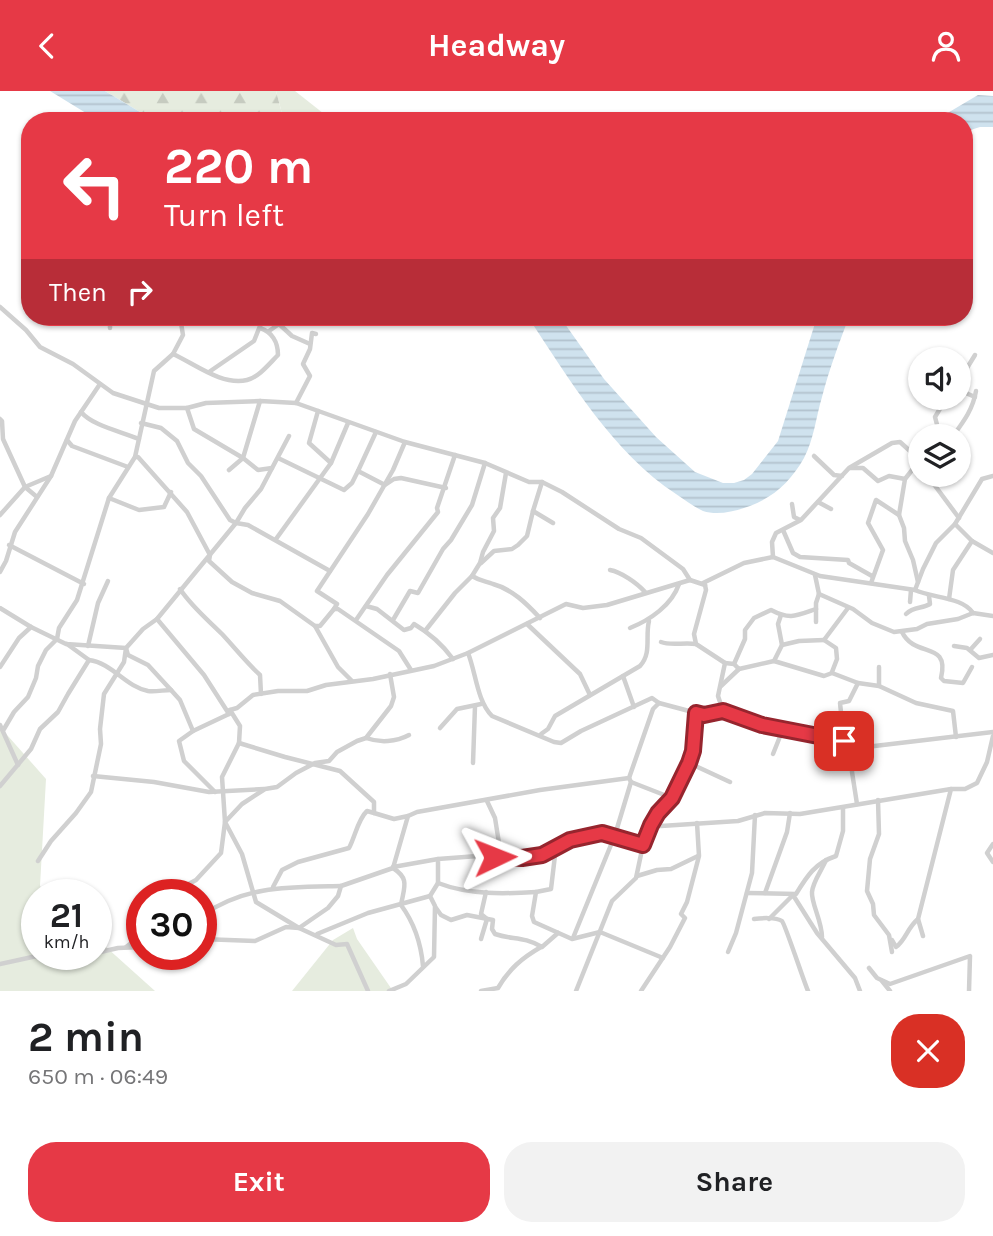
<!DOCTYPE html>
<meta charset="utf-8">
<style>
body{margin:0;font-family:Karla,sans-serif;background:#f2f2f2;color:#202124;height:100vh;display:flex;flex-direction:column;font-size:26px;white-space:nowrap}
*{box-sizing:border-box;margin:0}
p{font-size:23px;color:#757577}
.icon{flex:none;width:38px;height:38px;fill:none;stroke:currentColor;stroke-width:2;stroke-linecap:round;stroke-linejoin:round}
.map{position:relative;height:900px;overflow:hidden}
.drawer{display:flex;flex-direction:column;background:#fff;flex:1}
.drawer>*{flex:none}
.top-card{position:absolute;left:21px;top:21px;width:952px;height:214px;border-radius:28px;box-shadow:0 2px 5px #0004;background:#e63946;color:#fff;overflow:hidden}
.controls{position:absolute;left:908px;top:256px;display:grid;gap:14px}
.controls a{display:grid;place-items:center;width:63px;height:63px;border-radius:50%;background:#fff;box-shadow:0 2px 5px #0004;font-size:35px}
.speed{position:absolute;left:21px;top:788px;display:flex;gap:14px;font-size:35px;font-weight:700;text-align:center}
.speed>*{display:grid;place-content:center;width:91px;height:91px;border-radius:50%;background:#fff;box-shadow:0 2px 5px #0004;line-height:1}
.speed small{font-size:18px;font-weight:400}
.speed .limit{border:10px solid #d22;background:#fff;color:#111}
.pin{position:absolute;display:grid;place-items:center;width:60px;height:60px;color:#fff;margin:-30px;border-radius:14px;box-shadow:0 4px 10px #0006}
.me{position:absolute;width:77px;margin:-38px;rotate:88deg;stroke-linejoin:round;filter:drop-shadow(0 0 5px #0008)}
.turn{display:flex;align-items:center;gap:24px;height:147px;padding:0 28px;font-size:32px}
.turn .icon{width:91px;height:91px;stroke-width:2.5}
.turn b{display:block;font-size:49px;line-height:60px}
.then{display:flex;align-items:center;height:66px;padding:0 28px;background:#0003;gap:14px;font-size:26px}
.round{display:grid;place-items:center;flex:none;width:74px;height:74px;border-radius:28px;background:#f2f2f2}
.head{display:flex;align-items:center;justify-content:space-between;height:119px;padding:0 28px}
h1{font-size:42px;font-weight:700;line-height:52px}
.action{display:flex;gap:14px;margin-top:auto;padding:14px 28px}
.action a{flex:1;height:80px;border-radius:28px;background:#e63946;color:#fff;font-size:28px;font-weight:700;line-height:80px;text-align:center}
.action a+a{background:#f2f2f2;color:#202124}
header{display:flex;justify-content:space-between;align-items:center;height:91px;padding:0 28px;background:#e63946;color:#fff;font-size:32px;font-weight:700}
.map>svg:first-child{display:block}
</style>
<header><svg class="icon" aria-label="back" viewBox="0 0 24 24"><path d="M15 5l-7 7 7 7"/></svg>Headway<svg class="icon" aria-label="person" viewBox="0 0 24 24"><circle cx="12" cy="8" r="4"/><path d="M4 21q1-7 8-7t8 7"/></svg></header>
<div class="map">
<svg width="993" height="900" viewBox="0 0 993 900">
<defs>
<pattern id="forest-firs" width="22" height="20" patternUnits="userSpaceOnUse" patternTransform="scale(1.75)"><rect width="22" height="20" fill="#e6ecdf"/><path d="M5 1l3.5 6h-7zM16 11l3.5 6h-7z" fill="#c6cbc0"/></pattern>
<pattern id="water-rules" width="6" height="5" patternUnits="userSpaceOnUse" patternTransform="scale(1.75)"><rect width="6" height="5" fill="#cfe2ee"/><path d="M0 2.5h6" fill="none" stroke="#b2c2cd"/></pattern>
</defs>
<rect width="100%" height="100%" fill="#fff"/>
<g fill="#e6ecdf">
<path d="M276,0H295L333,30H284Z"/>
<path d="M0,636L46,688L40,795L48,803H37V863H96V847L155,900H0Z"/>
<path d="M353,837L357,848L393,900H292L333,849Z"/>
</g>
<path fill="url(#forest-firs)" d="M105,0H276L284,30H155Z"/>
<g fill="url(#water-rules)">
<path d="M50,0H105L155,30H99Z"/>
<path d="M978,4L993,5V36H980L964,41V30H934Z"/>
<path d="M528,226H560L604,288L656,346L695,381L723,392H734L744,389L752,383L778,350L817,226H849C839,252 829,279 822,306C816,326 814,348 804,367C791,390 774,406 750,415C736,420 718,425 703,420C694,416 685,409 676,403C613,362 569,288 528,226Z"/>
</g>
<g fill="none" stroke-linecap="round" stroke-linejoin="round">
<g stroke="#d0d0d0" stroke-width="4.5">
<path d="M0,216L26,239L40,256L73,273L113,302L159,317H187L206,312L260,310L296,312L405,351L485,372L529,391H542L562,401L619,438L641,447L683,478L690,489L705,494L706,499L694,543L696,553L725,572L718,605L723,620"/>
<path d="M110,237V231L115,226"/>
<path d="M269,240L279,233L292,245L310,253"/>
<path d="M173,263C195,273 222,295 247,289C259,286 269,273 278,264C278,251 272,241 260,237"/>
<path d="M209,281L254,250L262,230L266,226"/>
<path d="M959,290L975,264"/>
<path d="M959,299L975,306"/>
<path d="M296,312L310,285L303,273L310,258L312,242L316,243"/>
<path d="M187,317L194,338L243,367L258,379L272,377"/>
<path d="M318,320L309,352L331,372"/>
<path d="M81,321C93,335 120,340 139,348"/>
<path d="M0,328L2,330L3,348L25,396L37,406"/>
<path d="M141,332L161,337L177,350L188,372L201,385L230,429L236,432L248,434L330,480"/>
<path d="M940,345L935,326L947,306"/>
<path d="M953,345C964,330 973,318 976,300"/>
<path d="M67,349L72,355L128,376"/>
<path d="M814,365L834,384L842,385"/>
<path d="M135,366H138L187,421L210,464L209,470L232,491L252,502L280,510L315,535H320L334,518H338L399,560L411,579"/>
<path d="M278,367L344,399L352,392L358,380L385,394L394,388L401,387L446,397"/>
<path d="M850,377H863L878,390L889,385L905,388"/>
<path d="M229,379L243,367L260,310"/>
<path d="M358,380L376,341"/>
<path d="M930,383L933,392L959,427"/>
<path d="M109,407L139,419L164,416L171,401"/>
<path d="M818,411L831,418"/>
<path d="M792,413L794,426L800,429"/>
<path d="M533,420L542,391"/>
<path d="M0,424L25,396L51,385"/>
<path d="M899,424L905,388L920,369"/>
<path d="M955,433L972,450L993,462"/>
<path d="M783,439L793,462L800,466L848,469L849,472L872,485"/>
<path d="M276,448L331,372L348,332"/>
<path d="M9,454L84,493"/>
<path d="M773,466L772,451L776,442L801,429L849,377L892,352L900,351L920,369"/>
<path d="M481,472L494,460L512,458L518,454L527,445L533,420L553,432"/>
<path d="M610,479C621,481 637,492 645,501"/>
<path d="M0,481L6,470L15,441L51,385L75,330L100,293"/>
<path d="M815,484L819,503L816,512V531"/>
<path d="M472,485C480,490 485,490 493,493C512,498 527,513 540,527"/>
<path d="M871,492L883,459L868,432L876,409L899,424L904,437L905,450L913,469L918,491"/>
<path d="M705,494L703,492L744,472L773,466L820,485L915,499C932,507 963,506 973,522"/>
<path d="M180,498C192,516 207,528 222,543C235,557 246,571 260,584L261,603"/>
<path d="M915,499L923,478L936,452L955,433L982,388L993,385"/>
<path d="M819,503L853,518L872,532L894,541L917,538L927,533L958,528L973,522L993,525"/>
<path d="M949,508L953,479L972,450"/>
<path d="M910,511L911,499"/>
<path d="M366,515L377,518L404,539L411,537L414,533C431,543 442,553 453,568"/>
<path d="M0,517L31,536L66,553L126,557L143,538L157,528L236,432L245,417L261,398L289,345"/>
<path d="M334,518L337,513L317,500L368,423L393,379L405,351"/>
<path d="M906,523C914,515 922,518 930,513L929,505"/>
<path d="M157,528L204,584L229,623L230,619L240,635L239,652L222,686L225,731L242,763L256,811L299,837L336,854L347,853L368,900"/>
<path d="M356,529L387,484L438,421L437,417L455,364"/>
<path d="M393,529L410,500L418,502L443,458L451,449L472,414L485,372"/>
<path d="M527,533L580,583L590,604"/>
<path d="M315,535L338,576L352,590"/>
<path d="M630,537C650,529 672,514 679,493"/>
<path d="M425,540L455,502L472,485L480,472L483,461L494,440L493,427L500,417L506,382"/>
<path d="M902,541C915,568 950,549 941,587L944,590L963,592L972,576"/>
<path d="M661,551C671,555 684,551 696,553"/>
<path d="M782,554L799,550L824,549"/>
<path d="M88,555L98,512L108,490"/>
<path d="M954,555L967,557L979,567L993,564"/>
<path d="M971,558L980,548"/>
<path d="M468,562C476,582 477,610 492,625L554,651L561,652L581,640L652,607L659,612"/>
<path d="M774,570L782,554L778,533L781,524"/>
<path d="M725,572L734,573L739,578L774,570L824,585L832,582L858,592L879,595L916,612L953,620L956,646"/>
<path d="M734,573L745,548V539L754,527L771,519C790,529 796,525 816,518"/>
<path d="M0,576L19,547L31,536"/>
<path d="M832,581L837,568L836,557L824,549L848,517"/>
<path d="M623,585L634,616"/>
<path d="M721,595L739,578"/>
<path d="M879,595V576"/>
<path d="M171,599L180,609L193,640L179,650L184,670L215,701"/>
<path d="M230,619L237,617L253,604L278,600H307L326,594L373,588L434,575L468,562L566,513L583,517L607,514L690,489"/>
<path d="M696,622L693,660L689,672L672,707L658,722L651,734L661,735L738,730L765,722L800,723L951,698"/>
<path d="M0,634L18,674"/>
<path d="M440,637L457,618L481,613"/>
<path d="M4,638L14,621L28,606L36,587L38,575L46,559L57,548L59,537L77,509L109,407L135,366L154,280L173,263L183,244L181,232L175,226"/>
<path d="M193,640L229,623"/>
<path d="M541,643L548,638L555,625L640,575C652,562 645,546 649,530"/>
<path d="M366,647C380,652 396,651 409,644"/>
<path d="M844,650L840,612L849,610L858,592"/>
<path d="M239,652L285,666L340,680L374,711V722L394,728L408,725"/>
<path d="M854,654L852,681L857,713"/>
<path d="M773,663L783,638"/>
<path d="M473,672L475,615"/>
<path d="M689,672L730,691"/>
<path d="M93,685L154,691L209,701L264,698"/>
<path d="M631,691L672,707"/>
<path d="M0,695L31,658L40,638L58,621L68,603L89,569L67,553"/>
<path d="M878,709L879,743L870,768L867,800L873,813L874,824L889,844L892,861"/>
<path d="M487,710L495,727L499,752L490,759L491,764L495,766L522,767L542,764L570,749L602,742L643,754"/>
<path d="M993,753L987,762L993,771"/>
<path d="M556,756L551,798L536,801L532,825L534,831L572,848L600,841L663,867"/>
<path d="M38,770L51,750L76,722L91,701L101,653L100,638L104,603L124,571L126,557L128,564L148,574L171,599C164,599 155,601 148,600C126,596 112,572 89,569"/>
<path d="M393,776L438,768"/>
<path d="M393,777C410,788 404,796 401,814C415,833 421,852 423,875"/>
<path d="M637,785L657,779L671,778L698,765"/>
<path d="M438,792C469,804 504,803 536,801"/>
<path d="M273,796L282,779L298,771L349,757C355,746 358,728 367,720L374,722"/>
<path d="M747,802L796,803C807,785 815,772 836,765L843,740V717"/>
<path d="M765,802L787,741L790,722"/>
<path d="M170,803L196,789L221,762L225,731L242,713L265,698L277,696L296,682L315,672L329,670L337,661L357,650L366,647L391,615L394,606L390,583"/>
<path d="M436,817L441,824L451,829L467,824L493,829L492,838L495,843C513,849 523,845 542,856L558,842"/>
<path d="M201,825C246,794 289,796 341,795"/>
<path d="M754,828C761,827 776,826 782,830C785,833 804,891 808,900"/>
<path d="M769,828L793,804L817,842L855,887L860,900"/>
<path d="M317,843L368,822L430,805"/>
<path d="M923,845L918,828L951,698H965L977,692L987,671L993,645"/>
<path d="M822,846C822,830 811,812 812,801C813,790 822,779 826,769"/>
<path d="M573,847L615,744L631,691L629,687"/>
<path d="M201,848L255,850L286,836L299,837L328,817L338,805L341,795L393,777L408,725L417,721L540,699L629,687L653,618L659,612L704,624L723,620L762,633L866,656L993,641"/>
<path d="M481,848L487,828L481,823L486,801"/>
<path d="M892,849L896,856C906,849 907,837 918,828"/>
<path d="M126,856L142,844"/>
<path d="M728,861L736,842L752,782L755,724"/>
<path d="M96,862L118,857L142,856"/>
<path d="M71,863H93"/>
<path d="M0,873L46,863"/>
<path d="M869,877L877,887L890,893L970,865L969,900"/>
<path d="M882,890L890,900"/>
<path d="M389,900L406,893L434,866L435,815L430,805L438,792V768L491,764"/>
<path d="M481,900L498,897C509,878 522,867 541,856"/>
<path d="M576,900L612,810L636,787L643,754L651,734"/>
<path d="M641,900L670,856L685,827L681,823L687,811L699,765L697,732"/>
</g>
</g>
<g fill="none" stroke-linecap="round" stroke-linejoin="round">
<defs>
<path id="route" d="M495,766L522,767L542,764L570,749L602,742L643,754L651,734L658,722L672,707L689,672L693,660L696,622L704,624L723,620L762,634L844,650"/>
</defs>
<use href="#route" stroke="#96252e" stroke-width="18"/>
<use href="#route" stroke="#e63946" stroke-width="12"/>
</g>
</svg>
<div class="controls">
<a><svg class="icon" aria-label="sound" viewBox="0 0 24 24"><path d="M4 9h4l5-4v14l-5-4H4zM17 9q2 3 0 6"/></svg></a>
<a><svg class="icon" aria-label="layers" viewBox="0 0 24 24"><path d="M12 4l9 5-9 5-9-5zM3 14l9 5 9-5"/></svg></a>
</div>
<div class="speed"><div>21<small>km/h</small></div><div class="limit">30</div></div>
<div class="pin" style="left:844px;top:650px;background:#d93025"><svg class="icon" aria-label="arrive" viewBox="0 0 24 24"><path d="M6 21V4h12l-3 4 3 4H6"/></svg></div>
<svg class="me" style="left:495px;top:766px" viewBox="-20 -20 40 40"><path d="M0-17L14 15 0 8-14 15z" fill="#e63946" stroke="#fff" stroke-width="4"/></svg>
<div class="top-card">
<div class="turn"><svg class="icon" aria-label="left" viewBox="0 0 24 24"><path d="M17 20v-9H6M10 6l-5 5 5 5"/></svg><div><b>220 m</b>Turn left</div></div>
<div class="then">Then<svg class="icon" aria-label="right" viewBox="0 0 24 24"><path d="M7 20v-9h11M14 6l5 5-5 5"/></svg></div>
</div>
</div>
<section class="drawer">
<div class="head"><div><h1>2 min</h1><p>650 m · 06:49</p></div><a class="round" style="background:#d93025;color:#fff"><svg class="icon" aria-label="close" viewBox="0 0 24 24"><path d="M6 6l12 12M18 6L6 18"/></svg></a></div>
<div class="action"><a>Exit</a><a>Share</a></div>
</section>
